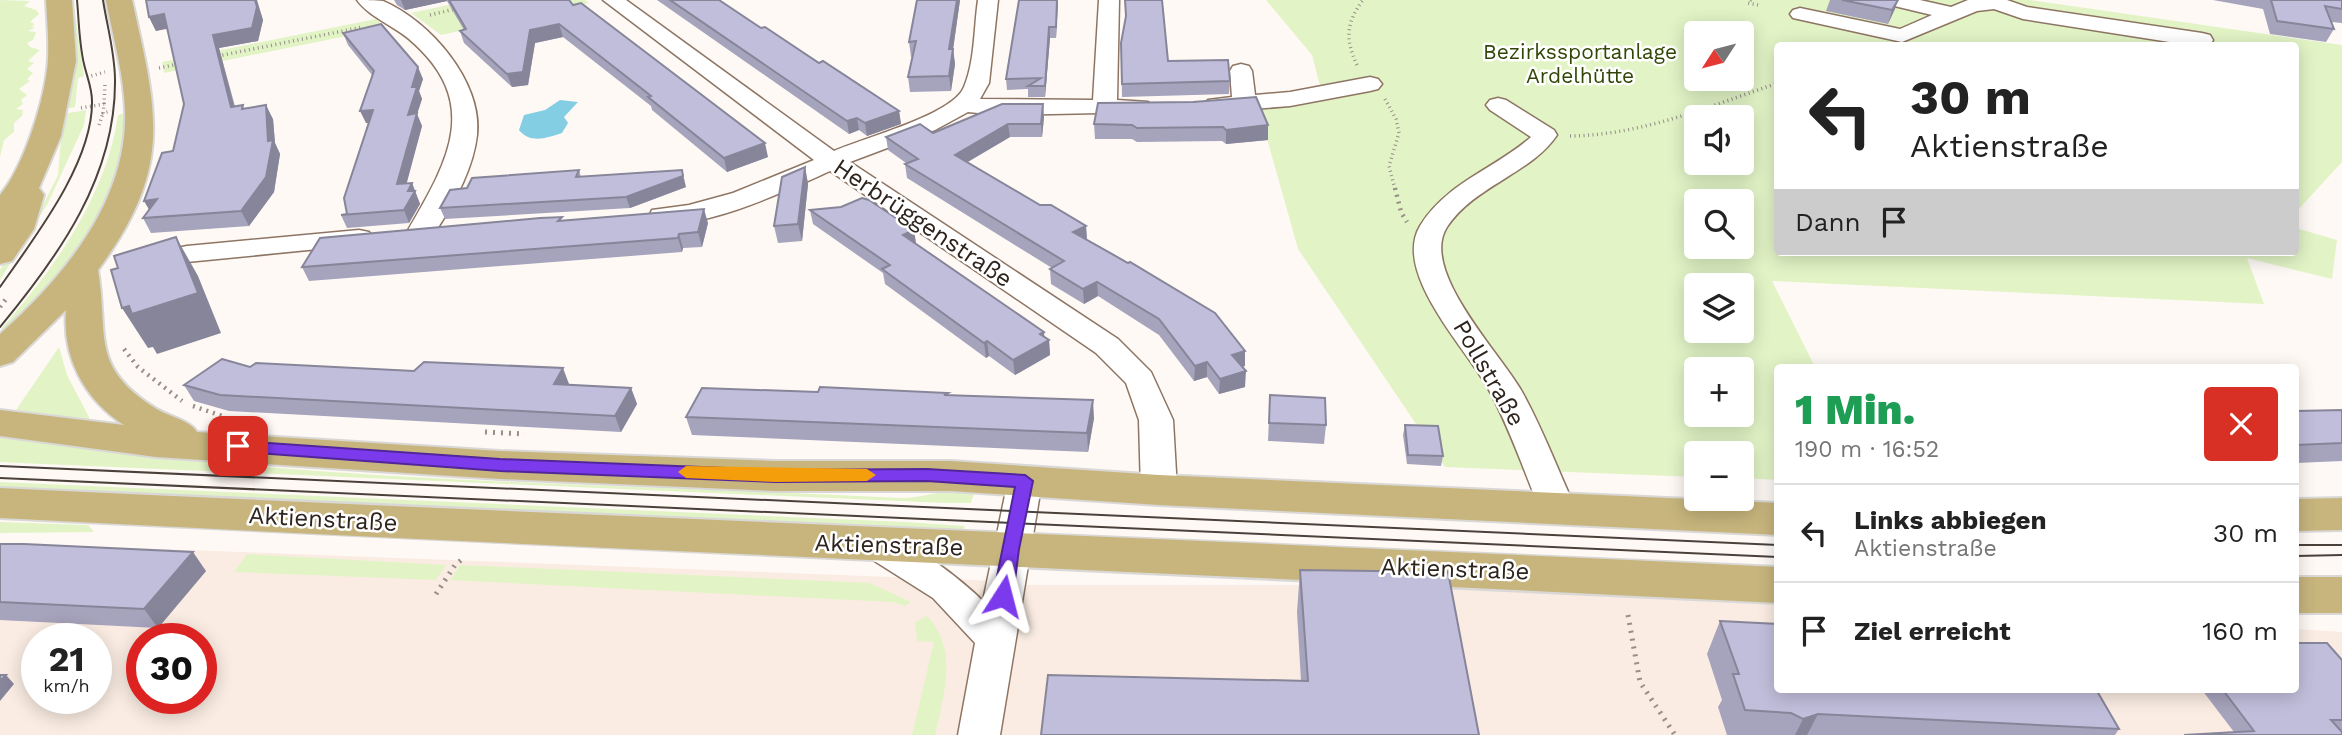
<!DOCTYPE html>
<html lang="de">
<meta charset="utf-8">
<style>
body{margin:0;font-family:"Work Sans",sans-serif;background:#f6f6f6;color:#222;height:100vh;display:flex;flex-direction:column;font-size:26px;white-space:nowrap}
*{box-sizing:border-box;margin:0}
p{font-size:23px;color:#767676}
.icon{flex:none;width:38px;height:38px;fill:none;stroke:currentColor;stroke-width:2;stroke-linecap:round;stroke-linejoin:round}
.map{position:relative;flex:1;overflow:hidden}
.panel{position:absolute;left:1774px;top:364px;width:525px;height:329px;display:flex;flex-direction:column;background:#fff;border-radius:7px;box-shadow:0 4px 18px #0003}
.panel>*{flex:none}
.banner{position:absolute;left:1774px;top:42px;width:525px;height:214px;border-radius:7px;box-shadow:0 4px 18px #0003;background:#fff;color:#222;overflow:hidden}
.needle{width:46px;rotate:234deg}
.controls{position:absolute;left:1684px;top:21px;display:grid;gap:14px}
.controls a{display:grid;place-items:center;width:70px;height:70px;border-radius:7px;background:#fff;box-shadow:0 4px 18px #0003;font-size:35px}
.speed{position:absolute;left:21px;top:623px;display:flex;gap:14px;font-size:35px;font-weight:700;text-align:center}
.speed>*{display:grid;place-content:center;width:91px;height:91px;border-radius:50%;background:#fff;box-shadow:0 4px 18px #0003;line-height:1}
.speed small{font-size:18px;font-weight:400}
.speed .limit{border:10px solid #d22;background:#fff;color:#111}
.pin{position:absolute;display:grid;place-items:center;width:60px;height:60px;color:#fff;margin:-30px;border-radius:14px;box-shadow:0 4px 10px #0006}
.me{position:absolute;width:77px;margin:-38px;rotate:9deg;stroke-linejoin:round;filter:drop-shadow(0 0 5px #0008)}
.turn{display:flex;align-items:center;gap:24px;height:147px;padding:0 21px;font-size:32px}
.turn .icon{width:91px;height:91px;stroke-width:2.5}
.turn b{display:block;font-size:49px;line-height:60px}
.then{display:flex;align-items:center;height:66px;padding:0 21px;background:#0003;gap:14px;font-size:26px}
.round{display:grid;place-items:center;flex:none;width:74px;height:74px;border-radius:7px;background:#f6f6f6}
.head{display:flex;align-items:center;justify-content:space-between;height:119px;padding:0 21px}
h1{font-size:42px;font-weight:800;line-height:52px;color:#1e9e55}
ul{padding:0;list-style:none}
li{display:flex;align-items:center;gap:21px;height:98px;padding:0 21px;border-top:2px solid #e0e0e0}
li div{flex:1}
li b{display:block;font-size:26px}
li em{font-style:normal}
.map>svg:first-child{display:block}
</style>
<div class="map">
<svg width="2342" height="735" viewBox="0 0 2342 735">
<rect width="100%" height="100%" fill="#fff9f5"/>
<g fill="#faece2" fill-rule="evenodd">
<path d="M12,544L243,552L996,581L968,735H0V546ZM37,639H96V698H37ZM142,639H201V698H142Z"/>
<path d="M1018,585H1648L1778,597V690H2296V629L2342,632V735H986Z"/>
</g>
<g fill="#e2f4c6" fill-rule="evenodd">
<path d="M0,0L30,1L24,6L36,10L39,14L30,22L35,24L32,26L34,28L28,31L36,32L33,40L27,43L30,47L40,50L28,61L34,63L27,69L33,73L27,79L30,81L19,89L27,95L21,100L23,104L16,109L23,110L22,116L14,123V132L4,140L0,157Z"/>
<path d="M70,0H73L84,76L78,78L75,107L65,109Z"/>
<path d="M471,0H585L589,3L441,35L411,13Z"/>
<path d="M1266,0H2030L2342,45V162L2296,212V46H1778V252H2296V228L2337,240L2332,279L2247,258L2264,304L1772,281L1815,367L1778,368V480L1741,478V453H1696V477L1445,467L1298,249L1257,103L1323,97L1312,55ZM1696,33H1741V79H1696ZM1696,117H1741V163H1696ZM1696,201H1741V247H1696ZM1696,285H1741V331H1696ZM1696,369H1741V415H1696Z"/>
<path d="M376,19L386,28L164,73L162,62Z"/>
<path d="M86,110L84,125L48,203L0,280V270L44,203L58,175L63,114Z"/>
<path d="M126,113C130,202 63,273 7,333H1L4,329H1C54,269 106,197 118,115Z"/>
<path d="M59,347L67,375L89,417V420L16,410Z"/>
<path d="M0,436C297,483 601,483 901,498C928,498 948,486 974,493L971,503H945L20,463L0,462Z"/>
<path d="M0,482L905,522L965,526L962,532L0,488Z"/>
<path d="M0,522L88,525L94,532L0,533Z"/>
<path d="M247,554L446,565L436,580L234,572Z"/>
<path d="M460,565L870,583L911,602L905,606L892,602L450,580Z"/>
<path d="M927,616C959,650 944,694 935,735H912L934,642L917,641L915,622Z"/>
</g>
<path fill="#83cee2" d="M560,100L578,102L564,117L568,123L562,133C547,138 530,144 519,130L524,115L545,110Z"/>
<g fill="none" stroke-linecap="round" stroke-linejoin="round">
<defs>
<g id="minor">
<path d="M357,0C365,0 376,0 383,1C430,21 483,82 477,135C473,171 451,209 431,238L421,240L411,238L407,232C447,163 484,103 409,39C394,26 368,16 357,0Z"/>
<path d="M603,0H626L834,151C863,138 953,115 964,87C975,61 974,27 978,0H998L989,83L980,99L1093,100L1099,0H1119L1117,100L1148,102L1152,107L1148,112L998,115L968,112L935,130L850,162L1118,339L1151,372L1173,420L1177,490L1171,499L1159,502L1147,499L1141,490L1139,420L1126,383L1096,353L830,171C788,190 698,233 652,222L649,216L652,210L689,205L733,193L814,160Z"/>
<path d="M1883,0H1920L1951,7L1968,0H2007L2027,7L2202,33L2210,35L2213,40L2210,45L2195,46L2023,19L1994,9L1977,11L1902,42L1793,18L1790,14L1793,10L1800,8L1900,29L1932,15L1886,4Z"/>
<path d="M1241,64L1249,66L1252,71L1255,95L1290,92L1370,77L1378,79L1382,84L1378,89L1370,91L1290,106L1216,112L1208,110L1204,105L1208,100L1232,97L1230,71L1233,66Z"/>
<path d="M1498,98L1506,100L1554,130L1557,135C1532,173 1474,186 1447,227C1419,270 1500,353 1521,390C1542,427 1557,468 1575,507L1570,516L1557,520L1544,516L1539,507C1523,468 1509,427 1489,390C1467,349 1392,273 1420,226C1446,183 1496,168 1531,137L1490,110L1486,105L1490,100Z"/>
<path d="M359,230L369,232L373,238L369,244L187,262L177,260L173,254L177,248L187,246Z"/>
<path d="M1025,469L1037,472L1042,481L1000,735H958L975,643L933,598L865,555L860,545L865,535C871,534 876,531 881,532C907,537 964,582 983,601L1008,481L1013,472Z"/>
</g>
<g id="major">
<path d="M46,0H72L76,61L61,136L39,188L44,195L34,229L12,261L0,264V195C24,167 46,97 48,59C49,40 47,20 46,0Z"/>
<path d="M106,0H132C158,115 173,168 98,270C109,335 89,366 155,408C167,416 190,420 197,432L500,451L776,461H951L1159,475L1778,503V535L1159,505L951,491H776L500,479L156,457L0,436V410L124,425C84,399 62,357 66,310L13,362L0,366V334C63,278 128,201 125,111C124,74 113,37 106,0Z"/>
<path d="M0,488C593,516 1185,539 1778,567V603C1185,573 593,549 0,518Z"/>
<path d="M2342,498V530L2296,531V499Z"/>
<rect x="2296" y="577" width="46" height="36"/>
</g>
</defs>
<use href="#minor" stroke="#8e7563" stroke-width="3"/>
<use href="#major" stroke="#d9d8d6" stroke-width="4"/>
<g stroke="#978f89" stroke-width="3.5" stroke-dasharray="1 3.5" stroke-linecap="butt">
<path d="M1751,0L1748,3L1758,5"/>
<path d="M430,15L455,9"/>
<path d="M218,56L363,27"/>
<path d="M1357,65C1345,39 1346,23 1363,0"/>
<path d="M159,68L178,64"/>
<path d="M87,77L105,72"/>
<path d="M1385,99L1396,119L1399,133L1389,166L1395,189"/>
<path d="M104,104L105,84"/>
<path d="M81,108L104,104L103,113L111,111"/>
<path d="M99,125L103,113"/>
<path d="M1570,136C1643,135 1710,106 1778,83"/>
</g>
<g stroke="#978f89" stroke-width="4.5" stroke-dasharray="2 5" stroke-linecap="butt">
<path d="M1395,188L1401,212L1407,222"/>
<path d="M0,307L6,299"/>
<path d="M124,349L138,367L182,401"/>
<path d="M193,406L225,417"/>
</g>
<g stroke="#978f89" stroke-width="5" stroke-dasharray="2 6" stroke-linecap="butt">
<path d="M485,432L525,434"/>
<path d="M436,594L455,565L465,557"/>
<path d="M1628,615L1640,682L1675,735"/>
</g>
<use href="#minor" fill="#fff" fill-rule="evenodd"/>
<use href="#major" fill="#c7b57d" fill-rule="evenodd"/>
<g stroke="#4b413b" stroke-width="2">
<path d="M0,287C34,238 93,163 92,101C92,88 87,77 84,64C79,43 79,21 77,0"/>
<path d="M0,327C59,256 116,176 115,80C115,53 107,26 103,0"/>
<path d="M0,466L1778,545"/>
<path d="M0,478L1778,557"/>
<path d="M2296,545H2342"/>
<path d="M2296,556L2342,555"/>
</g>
</g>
<g fill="#a6a3bc">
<path d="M394,0H569L573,5L768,157L727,172L652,110L651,106L563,37L535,43L528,85L512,87L464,43L460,31L464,30L447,1L405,10L397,5Z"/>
<path d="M657,0H719L761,28L899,111L901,124L867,136L859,130L849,134Z"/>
<path d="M917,0H960L953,49L955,64L951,91L910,92L908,77L912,57H911L909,42Z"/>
<path d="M1058,0L1056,38H1050L1045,97H1028V89L1007,90L1006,79Z"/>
<path d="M1830,0H1898L1888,24L1826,11Z"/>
<path d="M2213,0H2342V23L2331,22L2334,29L2326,42L2270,34L2263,9Z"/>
<path d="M257,3L263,20L258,41L219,48L235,106L273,119L275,143L280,154L274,192L249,226L151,233L143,218L149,209L144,201L173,151L184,104L167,28L156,31L149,17Z"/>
<path d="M343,33L423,79L419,91L422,99L417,114L422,126L406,184L412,183L420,204L409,223L347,228L341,215L347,214L368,123H366L372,75L348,45Z"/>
<path d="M1121,43L1168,61L1230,81L1229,94L1122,97Z"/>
<path d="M1193,102L1268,140L1226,144L1222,141L1137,142L1132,139H1095L1094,124Z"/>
<path d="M1044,117L1042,137H1010L968,162L1040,205L1086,226L1087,240L1245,351V366L1242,367L1245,387L1219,394L1207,377L1194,381L1159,335L1098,296L1084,304L1051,284L1050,269L1052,268L907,178L905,164L906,163L888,150L886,137L933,133Z"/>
<path d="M805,167L808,184L802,241L778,243L774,226Z"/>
<path d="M579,170L581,177L686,187L630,208L445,219L440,208L467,188Z"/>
<path d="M810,210L914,230L916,244L1044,332V337L1049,340L1050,355L1015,375L989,356L986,358L885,284L883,273L813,224Z"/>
<path d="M563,220L708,223L702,247L683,248L682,252L309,281L302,267Z"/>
<path d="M250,367L631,388L637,404L621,432L229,411L194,401L184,385Z"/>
<path d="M818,392L948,395L1094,418L1088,452L692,435L686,417Z"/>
<path d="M1270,395L1326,425L1324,444L1268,441Z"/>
<path d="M2342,410V461L2296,463V411Z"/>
<path d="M1405,425L1443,456L1441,466L1407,464L1403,435Z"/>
<path d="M0,544L206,571L158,628L0,620Z"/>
<path d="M1300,570L1479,735L1301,681L1297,612Z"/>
<path d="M1720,621L2119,729L2115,735H1727L1718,707L1722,700L1707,654Z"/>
<path d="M2342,660V735L2234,732L2202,690H2296Z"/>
</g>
<g fill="#878599">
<path d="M255,0H257L263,20L258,41L219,48L238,121L231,107L213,35Z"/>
<path d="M401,0H447V1L405,10Z"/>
<path d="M957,0H960L951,64L949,49Z"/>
<path d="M1057,0H1058L1056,38V27Z"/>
<path d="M1898,0L1895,9L1888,24L1892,10Z"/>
<path d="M164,14L171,28L156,31L149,17Z"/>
<path d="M559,24L563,37L535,43L528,85L512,87L507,74L530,30Z"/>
<path d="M1049,27L1050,38L1045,97V86Z"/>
<path d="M953,49L955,64L951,91L949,76Z"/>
<path d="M418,67L423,79L419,91L422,99L417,114L422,126L403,197L397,184L412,87Z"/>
<path d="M1043,104L1044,117L1042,137L1041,124Z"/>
<path d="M266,105L273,119L275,143L280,154L274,192L249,226L241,211L268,141Z"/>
<path d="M373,110L378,122L366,123L360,111Z"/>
<path d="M899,111L901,124L867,136L865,123Z"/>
<path d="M857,118L859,130L849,134L847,121Z"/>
<path d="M1008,124L1010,137L957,168L955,155Z"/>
<path d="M1268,125V140L1226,144V130Z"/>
<path d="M765,143L768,157L727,172L724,158Z"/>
<path d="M805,167L808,184L802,241L798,224Z"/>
<path d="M682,170L686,187L630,208L626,197Z"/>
<path d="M412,183L420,204L409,223L404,210L408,191Z"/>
<path d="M157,199L153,216L144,201Z"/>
<path d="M704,209L708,223L702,247L698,232Z"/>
<path d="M1086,226L1087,241L1073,232Z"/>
<path d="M914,230L916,244L903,235Z"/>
<path d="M679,234L683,248L682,252L678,238Z"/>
<path d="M176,237L198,276L221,333L157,354L153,347L148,348L122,308L129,306Z"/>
<path d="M1097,282L1098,296L1084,304L1083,289Z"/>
<path d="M1044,332L1045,342L1049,340L1050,355L1015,375L1013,360L1040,334Z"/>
<path d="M987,341L989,356L986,358L984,343Z"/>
<path d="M1245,351V366L1232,370V355Z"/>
<path d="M1207,362V377L1194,381L1195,366Z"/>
<path d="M563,368L569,384L560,400L554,384Z"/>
<path d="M1246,371L1245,387L1219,394L1220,379Z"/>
<path d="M631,388L637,404L621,432L615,416Z"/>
<path d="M1093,400L1094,418L1088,452L1087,433Z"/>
<path d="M193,552L206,571L158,628L144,609Z"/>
<path d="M6,675L14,684L0,701V681Z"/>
<path d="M1818,714L1807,735H1795L1803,719Z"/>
</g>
<g fill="#c1bedb" stroke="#878599" stroke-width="2">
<path d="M146,0H255L257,7L252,28L213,35L231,107L243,105L242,109L266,105L268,141L273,140L266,177L241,211L143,218L157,199L144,201L162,153L173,151L184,104L164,14L149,17Z"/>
<path d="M449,0H569L573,5L581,3L765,143L724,158L648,97L651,96L559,24L530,30L523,72L507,74L460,31L466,29Z"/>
<path d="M670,0H719L761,28L765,27L819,63L823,61L899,111L865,123L857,118L847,121Z"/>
<path d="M917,0H957L949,49H953L949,76L908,77L916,41L909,42Z"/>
<path d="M1019,0H1057L1056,27H1049L1045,86H1028L1041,78L1006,79Z"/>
<path d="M1125,0H1162L1168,61L1228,60L1230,81L1122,84L1121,43L1126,16Z"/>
<path d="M1842,0H1898L1892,10Z"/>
<path d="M2271,0H2342V9L2325,6L2334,29L2277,21Z"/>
<path d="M381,24L418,67L412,87H417L408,115L417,113L397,184L412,183L408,191H415L404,210L341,215L347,214L344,198L373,110L360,111L374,71L343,33Z"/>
<path d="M1256,97L1268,125L1226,130L1223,127L1137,128L1132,125L1094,124L1098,103L1193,102Z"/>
<path d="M1002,104H1043L1041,124H1008L955,155L1040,205H1051L1086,226L1073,232L1128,263L1130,262L1215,313L1245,351L1232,355L1246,371L1220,379L1207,362L1195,366L1159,319L1097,282L1083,289L1050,269L1064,261L905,164L918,159L886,137L920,124L933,133Z"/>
<path d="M805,167L798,224L774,226L782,177Z"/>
<path d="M579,170L576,177L682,170L683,176L626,197L440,208L450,190L467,188L472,178Z"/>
<path d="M862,198L869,200L914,230L903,235L1044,332L1040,334L1049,340L1013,360L987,341L984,343L882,269L890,265L810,210L841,207Z"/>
<path d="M704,209L698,232L679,234L678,238L302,267L320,238L540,218L562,217L558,221Z"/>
<path d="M176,237L198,293L132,314L129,306L122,308L111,270L118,268L114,256Z"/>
<path d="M222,359L250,367L256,363L414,371L424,362L563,368L554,384L631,388L615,416L220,395L184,385Z"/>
<path d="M820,387L948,393L944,395L1093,400L1087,433L686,417L702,388L818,392Z"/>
<path d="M1270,395L1325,398L1326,425L1269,423Z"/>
<path d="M2342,410V443L2296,445V411Z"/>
<path d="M1405,425L1438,426L1443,456L1408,455Z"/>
<path d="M0,544H24L193,552L144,609L0,602Z"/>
<path d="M1300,570L1448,572L1479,735H1041L1048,675L1308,681Z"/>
<path d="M1720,621L1778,624V690H2090L2091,691H2097L2119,729L1818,714L1803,719L1791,713L1745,710L1733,674H1739Z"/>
<path d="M2296,643H2327L2342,660V720H2331L2342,732V735H2184L2254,731L2223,690H2296Z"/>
<path d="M0,675H6L0,681Z"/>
</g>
<path fill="#7c3aed" stroke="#51269a" stroke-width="2" d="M238,441L500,459L776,470L927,469L1025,475L1033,481L1019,549L1013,596L1010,601L1003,603L996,601L993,596L1015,487L927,481L776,482L500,471L232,451L230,446L232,442Z"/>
<path fill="#f59e0b" d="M686,466L867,469L876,475L867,481L776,482L686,478L678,472Z"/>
<g text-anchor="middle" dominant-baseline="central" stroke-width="5" stroke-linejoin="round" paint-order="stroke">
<g font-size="21" fill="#344605" stroke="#fff">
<text x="1580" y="51">Bezirkssportanlage<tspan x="1580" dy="24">Ardelhütte</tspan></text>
</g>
<g font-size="24" fill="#2e241d" stroke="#fff">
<text transform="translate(923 223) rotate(34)">Herbrüggenstraße</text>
<text transform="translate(1489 373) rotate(60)">Pollstraße</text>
<text transform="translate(323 519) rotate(3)">Aktienstraße</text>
<text transform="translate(889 545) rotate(2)">Aktienstraße</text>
<text transform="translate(1455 569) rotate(2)">Aktienstraße</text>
</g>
</g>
</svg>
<div class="controls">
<a><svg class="needle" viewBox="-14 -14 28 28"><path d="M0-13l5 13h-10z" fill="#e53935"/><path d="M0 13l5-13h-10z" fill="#767676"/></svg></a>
<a><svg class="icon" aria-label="sound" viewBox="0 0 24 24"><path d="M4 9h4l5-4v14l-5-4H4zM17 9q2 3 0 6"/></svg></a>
<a><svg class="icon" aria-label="search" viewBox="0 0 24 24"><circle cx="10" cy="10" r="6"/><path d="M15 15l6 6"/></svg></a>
<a><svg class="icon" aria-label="layers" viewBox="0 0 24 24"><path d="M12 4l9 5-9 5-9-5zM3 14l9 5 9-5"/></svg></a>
<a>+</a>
<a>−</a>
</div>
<div class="speed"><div>21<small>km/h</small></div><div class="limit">30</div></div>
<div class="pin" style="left:238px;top:446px;background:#d93025"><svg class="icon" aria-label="arrive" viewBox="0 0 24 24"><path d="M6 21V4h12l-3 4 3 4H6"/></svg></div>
<svg class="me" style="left:1003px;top:596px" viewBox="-20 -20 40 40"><path d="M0-17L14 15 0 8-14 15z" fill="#7c3aed" stroke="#fff" stroke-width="4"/></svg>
<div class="banner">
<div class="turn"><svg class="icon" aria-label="left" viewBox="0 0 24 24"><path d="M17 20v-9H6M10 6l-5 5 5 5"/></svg><div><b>30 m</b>Aktienstraße</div></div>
<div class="then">Dann<svg class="icon" aria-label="arrive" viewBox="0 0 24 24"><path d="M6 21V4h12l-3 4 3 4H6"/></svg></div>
</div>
<section class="panel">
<div class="head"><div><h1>1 Min.</h1><p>190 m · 16:52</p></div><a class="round" style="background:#d93025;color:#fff"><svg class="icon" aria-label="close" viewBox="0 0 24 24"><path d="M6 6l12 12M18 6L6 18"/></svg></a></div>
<ul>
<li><svg class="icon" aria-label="left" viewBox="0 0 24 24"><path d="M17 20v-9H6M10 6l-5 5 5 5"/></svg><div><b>Links abbiegen</b><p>Aktienstraße</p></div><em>30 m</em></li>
<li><svg class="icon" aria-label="arrive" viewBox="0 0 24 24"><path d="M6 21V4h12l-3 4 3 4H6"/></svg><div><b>Ziel erreicht</b></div><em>160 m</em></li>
</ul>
</section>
</div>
